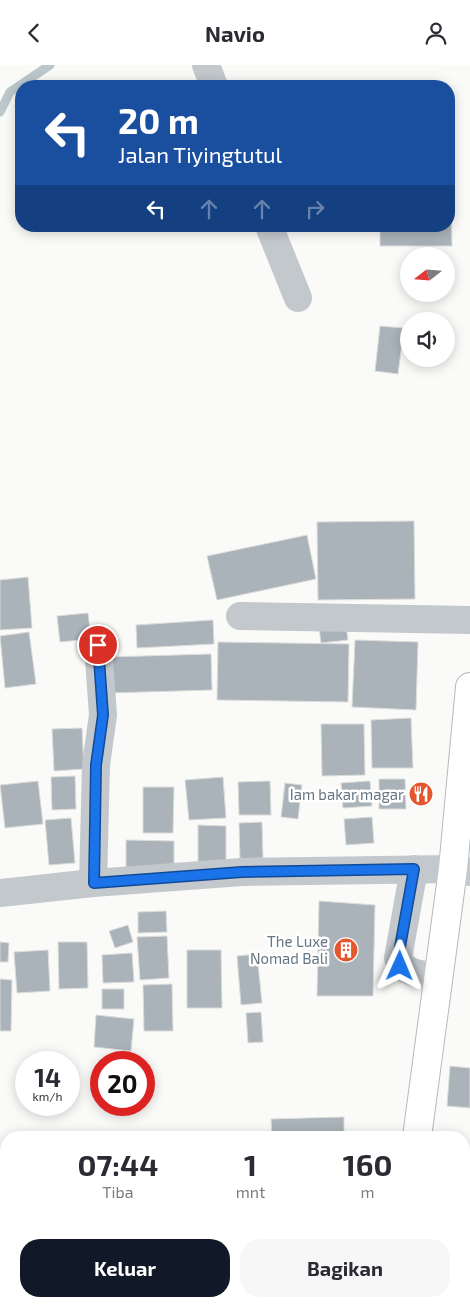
<!DOCTYPE html>
<html lang="id">
<style>
body{margin:0;font-family:"Exo 2",sans-serif;background:#f7f7f7;color:#2b2b33;height:100vh;display:flex;flex-direction:column;font-size:19px;white-space:nowrap}
*{box-sizing:border-box;margin:0}
p{font-size:16px;color:#7c7c81}
.icon{flex:none;width:28px;height:28px;fill:none;stroke:currentColor;stroke-width:2;stroke-linecap:round;stroke-linejoin:round}
.map{position:relative;flex:1;overflow:hidden}
.side{position:absolute;left:0px;top:1066px;width:470px;height:176px;display:flex;flex-direction:column;background:#fff;border-radius:20px 20px 0 0;box-shadow:0 2px 12px #0003}
.side>*{flex:none}
.banner{position:absolute;left:15px;top:15px;width:440px;height:152px;border-radius:20px;box-shadow:0 2px 12px #0003;background:#1a4fa0;color:#fff;overflow:hidden}
.needle{width:32px;rotate:253deg}
.tools{position:absolute;left:400px;top:182px;display:grid;gap:10px}
.tools a{display:grid;place-items:center;width:55px;height:55px;border-radius:50%;background:#fff;box-shadow:0 2px 12px #0003;font-size:25px}
.speed{position:absolute;left:15px;top:986px;display:flex;gap:10px;font-size:25px;font-weight:700;text-align:center}
.speed>*{display:grid;place-content:center;width:65px;height:65px;border-radius:50%;background:#fff;box-shadow:0 2px 12px #0003;line-height:1}
.speed small{font-size:12px;font-weight:400}
.speed .limit{border:8px solid #d22;background:#fff;color:#111}
.pin{position:absolute;display:grid;place-items:center;width:42px;height:42px;color:#fff;margin:-21px;border:2px solid #fff;border-radius:50%;box-shadow:0 1px 5px #0007}
.me{position:absolute;width:55px;margin:-28px;rotate:1deg;stroke-linejoin:round;filter:drop-shadow(0 0 4px #0008)}
.turn{display:flex;align-items:center;gap:18px;height:105px;padding:0 20px;font-size:22px}
.turn .icon{width:65px;height:65px;stroke-width:2.5}
.turn b{display:block;font-size:35px;line-height:42px}
.lanes{display:flex;align-items:center;height:48px;padding:0 20px;background:#0003;justify-content:center;gap:25px;direction:ltr}
.lanes .off{opacity:.35}
.eta{display:flex;justify-content:space-evenly;align-items:center;height:85px;text-align:center}
.eta b{font-size:30px;font-weight:700;line-height:35px}
.action{display:flex;gap:10px;margin-top:auto;padding:10px 20px}
.action a{flex:1;height:58px;border-radius:20px;background:#111827;color:#fff;font-size:20px;font-weight:700;line-height:58px;text-align:center}
.action a+a{background:#f7f7f7;color:#2b2b33}
header{display:flex;justify-content:space-between;align-items:center;height:65px;padding:0 20px;background:#fff;font-size:22px;font-weight:700}
.map>svg:first-child{display:block}
</style>
<header><svg class="icon" aria-label="back" viewBox="0 0 24 24"><path d="M15 5l-7 7 7 7"/></svg>Navio<svg class="icon" aria-label="person" viewBox="0 0 24 24"><circle cx="12" cy="8" r="4"/><path d="M4 21q1-7 8-7t8 7"/></svg></header>
<div class="map">
<svg width="470" height="1242" viewBox="0 0 470 1242">
<rect width="100%" height="100%" fill="#fafaf8"/>
<g fill="none" stroke-linecap="round" stroke-linejoin="round">
<path stroke="#bbc7cb" stroke-width="9" d="M0,47L10,27L50,0"/>
</g>
<g fill="#aab3b9" stroke="#dcdcda">
<path d="M449,128H451L452,181H380V161H449Z"/>
<path d="M380,261L404,263L398,309L375,306Z"/>
<path d="M414,456L415,534L318,535L317,457Z"/>
<path d="M307,470L316,514L217,535L207,491Z"/>
<path d="M28,512L32,563L0,565V515Z"/>
<path d="M88,548L91,574L60,577L57,551Z"/>
<path d="M345,553L348,575L321,578L318,555Z"/>
<path d="M213,555L214,579L137,583L136,560Z"/>
<path d="M29,567L36,619L5,623L0,571Z"/>
<path d="M355,575L418,577L416,645L352,642Z"/>
<path d="M218,577L349,579L348,637L217,635Z"/>
<path d="M211,589L212,625L109,628L108,592Z"/>
<path d="M411,653L413,703H372L371,655Z"/>
<path d="M321,659H364L365,710L322,711Z"/>
<path d="M82,663L84,704L54,706L52,664Z"/>
<path d="M75,711L76,744L52,745L51,712Z"/>
<path d="M223,712L226,753L189,755L185,715Z"/>
<path d="M379,714H405L406,744H379Z"/>
<path d="M38,716L43,759L5,763L0,720Z"/>
<path d="M270,716L271,750H239L238,717Z"/>
<path d="M370,716L372,741L343,743L341,718Z"/>
<path d="M285,718L302,720L298,754L281,752Z"/>
<path d="M143,722H174L173,768H143Z"/>
<path d="M372,752L374,778L346,780L344,754Z"/>
<path d="M71,753L75,798L49,800L45,755Z"/>
<path d="M262,757L263,793L240,794L239,758Z"/>
<path d="M198,760L226,761V798H198Z"/>
<path d="M126,775L174,776V804L126,803Z"/>
<path d="M319,836L375,840L373,931H317Z"/>
<path d="M166,846L167,867L138,868V847Z"/>
<path d="M128,860L133,877L115,883L109,866Z"/>
<path d="M167,871L169,913L140,915L137,872Z"/>
<path d="M0,877L9,878L8,897H0Z"/>
<path d="M58,877H87L88,923L59,924Z"/>
<path d="M48,885L50,926L17,928L14,887Z"/>
<path d="M187,885H221L222,943H187Z"/>
<path d="M132,888L134,917L103,918L102,890Z"/>
<path d="M257,889L262,938L241,940L237,891Z"/>
<path d="M0,914L12,915L11,966H0Z"/>
<path d="M172,919L173,966H144L143,920Z"/>
<rect x="102" y="924" width="22" height="20"/>
<path d="M261,947L263,977L248,978L246,948Z"/>
<path d="M96,950L134,954L131,986L94,982Z"/>
<path d="M450,1001L470,1003V1043L447,1041Z"/>
<path d="M344,1052V1072H272L271,1054Z"/>
<path d="M464,1228H470V1242H435L434,1236H464Z"/>
<path d="M227,1236H272V1242H226Z"/>
<rect x="309" y="1236" width="40" height="6"/>
</g>
<g fill="none" stroke-linecap="round" stroke-linejoin="round">
<defs>
<g id="major">
<path d="M417,1072L453,804L470,622"/>
<path d="M395,1242L396,1236"/>
</g>
</defs>
<use href="#major" stroke="#b5babe" stroke-width="30"/>
<g stroke="#c3c8cc" stroke-width="28">
<path d="M206,0L214,21"/>
<path d="M269,161L298,233"/>
<path d="M240,551L470,555"/>
<path d="M414,804L398,893C403,909 422,909 437,912"/>
<path d="M93,818L96,700L103,650L98,580"/>
<path d="M0,828L93,818L242,807L453,804L470,807"/>
<path d="M0,1100V1103"/>
</g>
<use href="#major" stroke="#fff" stroke-width="28"/>
</g>
<g fill="none" stroke-linecap="round" stroke-linejoin="round">
<defs>
<path id="route" d="M98,580L103,650L96,700L94,818L242,807L414,804L398,893L400,901"/>
</defs>
<use href="#route" stroke="#114b97" stroke-width="12"/>
<use href="#route" stroke="#1a73e8" stroke-width="9"/>
</g>
<defs>
<symbol id="restaurant-disc" viewBox="-11 -11 22 22"><circle r="9.5" fill="#e4572e" stroke="#fff"/><path d="M-5-6h1v4h1v-4h1v4h1v-4h1v5L-1.5 .5V6h-2V.5L-5-1ZM5-6V6H3V1.5H1.5Q1.5-4 5-6Z" fill="#fff"/></symbol>
<symbol id="building-disc" viewBox="-11 -11 22 22"><circle r="9.5" fill="#e4572e" stroke="#fff"/><path d="M-4-6H4V6H1V3H-1V6H-4ZM-2.5-4.3h1.7v1.8h-1.7ZM.8-4.3h1.7v1.8H.8ZM-2.5-1h1.7V.8h-1.7ZM.8-1h1.7V.8H.8Z" fill="#fff"/></symbol>
</defs>
<g fill-rule="evenodd">
<use href="#restaurant-disc" x="407" y="715" width="28" height="28"/>
<use href="#building-disc" x="332" y="871" width="28" height="28"/>
</g>
<g text-anchor="middle" dominant-baseline="central" stroke-width="5" stroke-linejoin="round" paint-order="stroke">
<g font-size="15" fill="#657683" stroke="#fff" text-anchor="end">
<text x="404" y="729">Iam bakar magar</text>
<text x="328" y="876">The Luxe<tspan x="328" dy="17">Nomad Bali</tspan></text>
</g>
</g>
</svg>
<div class="tools">
<a><svg class="needle" viewBox="-14 -14 28 28"><path d="M0-13l5 13h-10z" fill="#e53935"/><path d="M0 13l5-13h-10z" fill="#7c7c81"/></svg></a>
<a><svg class="icon" aria-label="sound" viewBox="0 0 24 24"><path d="M4 9h4l5-4v14l-5-4H4zM17 9q2 3 0 6"/></svg></a>
</div>
<div class="speed"><div>14<small>km/h</small></div><div class="limit">20</div></div>
<div class="pin" style="left:98px;top:580px;background:#d93025"><svg class="icon" aria-label="arrive" viewBox="0 0 24 24"><path d="M6 21V4h12l-3 4 3 4H6"/></svg></div>
<svg class="me" style="left:400px;top:901px" viewBox="-20 -20 40 40"><path d="M0-17L14 15 0 8-14 15z" fill="#1a73e8" stroke="#fff" stroke-width="4"/></svg>
<div class="banner">
<div class="turn"><svg class="icon" aria-label="left" viewBox="0 0 24 24"><path d="M17 20v-9H6M10 6l-5 5 5 5"/></svg><div><b>20 m</b>Jalan Tiyingtutul</div></div>
<div class="lanes"><svg class="icon" aria-label="left" viewBox="0 0 24 24"><path d="M17 20v-9H6M10 6l-5 5 5 5"/></svg><svg class="icon off" aria-label="ahead" viewBox="0 0 24 24"><path d="M12 20V5M6 11l6-6 6 6"/></svg><svg class="icon off" aria-label="ahead" viewBox="0 0 24 24"><path d="M12 20V5M6 11l6-6 6 6"/></svg><svg class="icon off" aria-label="right" viewBox="0 0 24 24"><path d="M7 20v-9h11M14 6l5 5-5 5"/></svg></div>
</div>
<section class="side">
<div class="eta">
<div><b>07:44</b><p>Tiba</p></div>
<div><b>1</b><p>mnt</p></div>
<div><b>160</b><p>m</p></div>
</div>
<div class="action"><a>Keluar</a><a>Bagikan</a></div>
</section>
</div>
